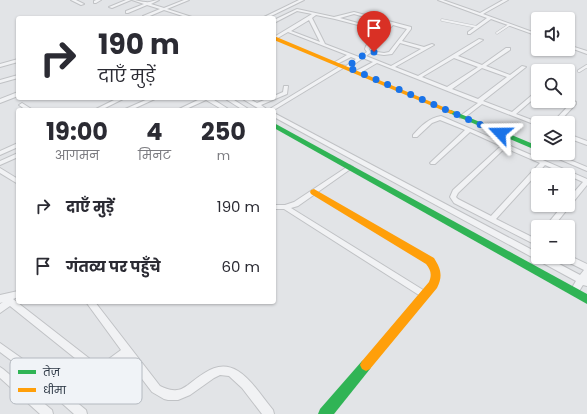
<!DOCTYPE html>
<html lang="hi">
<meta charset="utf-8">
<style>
body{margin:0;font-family:Poppins,"Noto Sans Devanagari",sans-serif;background:#f7f7f7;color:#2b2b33;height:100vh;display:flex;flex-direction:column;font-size:15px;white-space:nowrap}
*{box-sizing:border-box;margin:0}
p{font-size:13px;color:#7c7c81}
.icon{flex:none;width:22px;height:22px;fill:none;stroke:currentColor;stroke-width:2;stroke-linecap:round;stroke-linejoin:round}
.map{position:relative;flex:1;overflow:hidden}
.panel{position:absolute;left:16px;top:108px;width:260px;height:196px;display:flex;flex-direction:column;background:#fff;border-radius:4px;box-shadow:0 1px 3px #0004}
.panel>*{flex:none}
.banner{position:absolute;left:16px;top:16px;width:260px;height:84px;border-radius:4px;box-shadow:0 1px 3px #0004;background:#fff;color:#2b2b33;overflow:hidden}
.buttons{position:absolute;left:531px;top:12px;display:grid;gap:8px}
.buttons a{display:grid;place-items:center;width:44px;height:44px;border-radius:4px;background:#fff;box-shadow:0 1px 3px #0004;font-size:20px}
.pin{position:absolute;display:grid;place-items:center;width:34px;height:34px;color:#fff;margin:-41px -17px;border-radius:50% 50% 50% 0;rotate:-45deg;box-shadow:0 0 4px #0007}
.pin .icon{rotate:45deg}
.me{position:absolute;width:44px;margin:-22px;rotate:293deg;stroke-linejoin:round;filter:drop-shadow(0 0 3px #0008)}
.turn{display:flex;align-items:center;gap:14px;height:84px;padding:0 16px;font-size:18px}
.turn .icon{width:52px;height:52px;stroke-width:2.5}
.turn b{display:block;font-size:28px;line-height:34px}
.eta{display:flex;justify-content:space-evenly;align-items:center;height:68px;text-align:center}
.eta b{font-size:24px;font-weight:700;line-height:28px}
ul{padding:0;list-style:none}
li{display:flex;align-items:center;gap:12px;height:60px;padding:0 16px}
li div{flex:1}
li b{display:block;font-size:15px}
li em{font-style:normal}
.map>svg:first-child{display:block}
</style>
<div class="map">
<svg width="587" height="414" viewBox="0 0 587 414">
<rect width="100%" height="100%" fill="#e2e4e7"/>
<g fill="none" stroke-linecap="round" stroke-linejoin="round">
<defs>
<g id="lane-far1">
<path d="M442,20L477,27"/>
<path d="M497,33L509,25"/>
<path d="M586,67L587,66"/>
</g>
<path id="lane" d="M579,71L587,66"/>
<g id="street">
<path d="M71,0H76L84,4L81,5Z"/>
<path d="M96,0H101L96,3H94V1Z"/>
<path d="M126,0H131L112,8L109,7Z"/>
<path d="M132,0C137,0 141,2 146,2C150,3 154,0 159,0L151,4L164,8L184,0H189L167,9L195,18H189L164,10L145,18H143V16L160,9L147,5L128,13H126V11L144,4Z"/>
<path d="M299,0H304L267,18H262Z"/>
<path d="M438,0H443L480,13L503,0H508L483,14L538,34V36L491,19L470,34H468V32L487,18Z"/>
<path d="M297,9L334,17L354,12L411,27V29L402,41L424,47L432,44L434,45L395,67L418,76L479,39L483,40L458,56L482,65L506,48H510V50L486,66L510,75L522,66L526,67L483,101L512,112L538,90V95L516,114L540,123H538V126L536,125L482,104L464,118H460V116L478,103L377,63L360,73H356V71L373,62L363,58L349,68L345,67L274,110H261L241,98H248L257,103L269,98H274V96L283,92L284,86H288L287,94L261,105L268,110L342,65L346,66L356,59L351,57L337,64L335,63V62L347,55L288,32L276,39H274V37L312,14L297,11L274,23V20ZM354,14L389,24L383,30L340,18ZM316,15L335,19L381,31L366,46L365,49L367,52L359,57L325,44L312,18ZM309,20L320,42L291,31ZM393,25L407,29L389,52L384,53L370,51L369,49ZM400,43L421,49L391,66L366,56L370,53L384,55L392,54ZM454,58L478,67L447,87L422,77ZM482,68L507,77L478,99L452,89Z"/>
<path d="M568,45L587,51V54L568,47Z"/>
<path d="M18,59V62L0,67V64Z"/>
<path d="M18,75V78L0,83V80Z"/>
<path d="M18,92V96L0,103V99Z"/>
<path d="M118,98H125L101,110H94Z"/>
<path d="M150,98H157L131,110H123Z"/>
<path d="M202,98H211L230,110H223L206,100L184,110H177Z"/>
<path d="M224,98H231L250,110H243Z"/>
<path d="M574,101L576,102V104L558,123H552L572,102Z"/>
<path d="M22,103L33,110H26L19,105Z"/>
<path d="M274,113L538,253V257H546L580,275L584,270L562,259L561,257H568V255L587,264V286L583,285C580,289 578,296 571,293L570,291L576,281L274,117Z"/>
<path d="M441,116L587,179V185L553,227H545L563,205H568V199L583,182L545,165L496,219L538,240V246L454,203L450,197L453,190L501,146L470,132L435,164H431L430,163L431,162L465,130L440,120L432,123L417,137H413V135C421,126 429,118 441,116ZM505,148L540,163L491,216L458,199L456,197L458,193Z"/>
<path d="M568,134L587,141V145L568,138Z"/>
<path d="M18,143V147L0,155V151Z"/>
<path d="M18,153V157L0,165V161Z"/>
<path d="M545,153H553L587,167V171Z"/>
<path d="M350,165L353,167L352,168L298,206L291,208L428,293L429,295L428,297L425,298L422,297L284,209H274V205H285L294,202Z"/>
<path d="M0,168L18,179V184L0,173Z"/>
<path d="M18,291V297L13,299L99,366L121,350L86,302H95L160,386C165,388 170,391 177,390C181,390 185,387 188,385C203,374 218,359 238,371C252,380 262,397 273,410L274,414H262L242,388L229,376L220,375L214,378L190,395L178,400H168L164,399L152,392L126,358L102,375L99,377L96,375L10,306L0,313V304L3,302L0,303V295Z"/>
<path d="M0,343L34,367L86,410L87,414H74L28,373L0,352Z"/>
<path d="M0,367L3,369L52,410L53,414H40L0,378Z"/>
</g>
</defs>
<use href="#lane-far1" stroke="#c0c2c5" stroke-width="3"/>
<use href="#lane" stroke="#c0c2c5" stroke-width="4"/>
<use href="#street" stroke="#c0c2c5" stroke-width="2"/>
<use href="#lane-far1" stroke="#f1f2f4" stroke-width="2"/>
<use href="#lane" stroke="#f1f2f4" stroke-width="2.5"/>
<use href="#street" fill="#f1f2f4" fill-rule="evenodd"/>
<g fill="#30b455" fill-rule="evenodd">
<path d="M451,110L538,146V151L449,113L448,112Z"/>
<path d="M274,123L587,294V304L274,128Z"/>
<path d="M366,359L370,361L372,365L370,369L334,414H318L320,409L362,361Z"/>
</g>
<g fill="#ff9f0a" fill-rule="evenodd">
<path d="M274,36L453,111L454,112L451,114L449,113L274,40Z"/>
<path d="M314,189L434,258C441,269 443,276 437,288L370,369L366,371L362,369L360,365L362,361L429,282C432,275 431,270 426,264L311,194L310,192L311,190Z"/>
</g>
</g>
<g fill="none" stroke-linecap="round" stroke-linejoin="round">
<path stroke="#1a73e8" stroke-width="7" stroke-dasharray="0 12.6" d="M374,52L365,54L347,67L500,133"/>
</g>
<rect x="10" y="358" width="132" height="46" rx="6" fill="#f0f3f7" stroke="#b4b9c0" stroke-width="1"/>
<rect x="18" y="370" width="18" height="4" fill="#30b455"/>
<rect x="18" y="388" width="18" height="4" fill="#ff9f0a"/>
<g font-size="11" fill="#283341">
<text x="43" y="376">तेज़</text>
<text x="43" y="394">धीमा</text>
</g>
</svg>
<div class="buttons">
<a><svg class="icon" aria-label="sound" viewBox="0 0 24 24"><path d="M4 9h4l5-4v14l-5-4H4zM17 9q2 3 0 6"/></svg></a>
<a><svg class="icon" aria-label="search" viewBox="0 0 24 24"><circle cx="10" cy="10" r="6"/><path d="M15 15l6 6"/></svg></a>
<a><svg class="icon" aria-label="layers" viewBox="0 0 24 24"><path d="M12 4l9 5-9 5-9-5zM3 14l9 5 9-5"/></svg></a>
<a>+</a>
<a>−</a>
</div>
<div class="pin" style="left:374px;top:52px;background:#d93025"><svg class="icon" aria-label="arrive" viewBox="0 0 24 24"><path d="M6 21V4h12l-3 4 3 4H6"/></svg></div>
<svg class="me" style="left:500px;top:133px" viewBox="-20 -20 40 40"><path d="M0-17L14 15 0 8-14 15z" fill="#1a73e8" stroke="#fff" stroke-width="4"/></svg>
<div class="banner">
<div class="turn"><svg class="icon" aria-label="right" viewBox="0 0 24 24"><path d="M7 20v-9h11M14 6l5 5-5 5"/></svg><div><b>190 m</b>दाएँ मुड़ें</div></div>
</div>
<section class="panel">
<div class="eta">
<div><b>19:00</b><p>आगमन</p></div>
<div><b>4</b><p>मिनट</p></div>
<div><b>250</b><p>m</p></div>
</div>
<ul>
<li><svg class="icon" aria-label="right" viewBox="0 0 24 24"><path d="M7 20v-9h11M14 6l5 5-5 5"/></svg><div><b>दाएँ मुड़ें</b></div><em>190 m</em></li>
<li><svg class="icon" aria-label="arrive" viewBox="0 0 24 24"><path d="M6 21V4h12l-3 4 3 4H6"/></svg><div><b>गंतव्य पर पहुँचे</b></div><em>60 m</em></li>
</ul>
</section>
</div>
